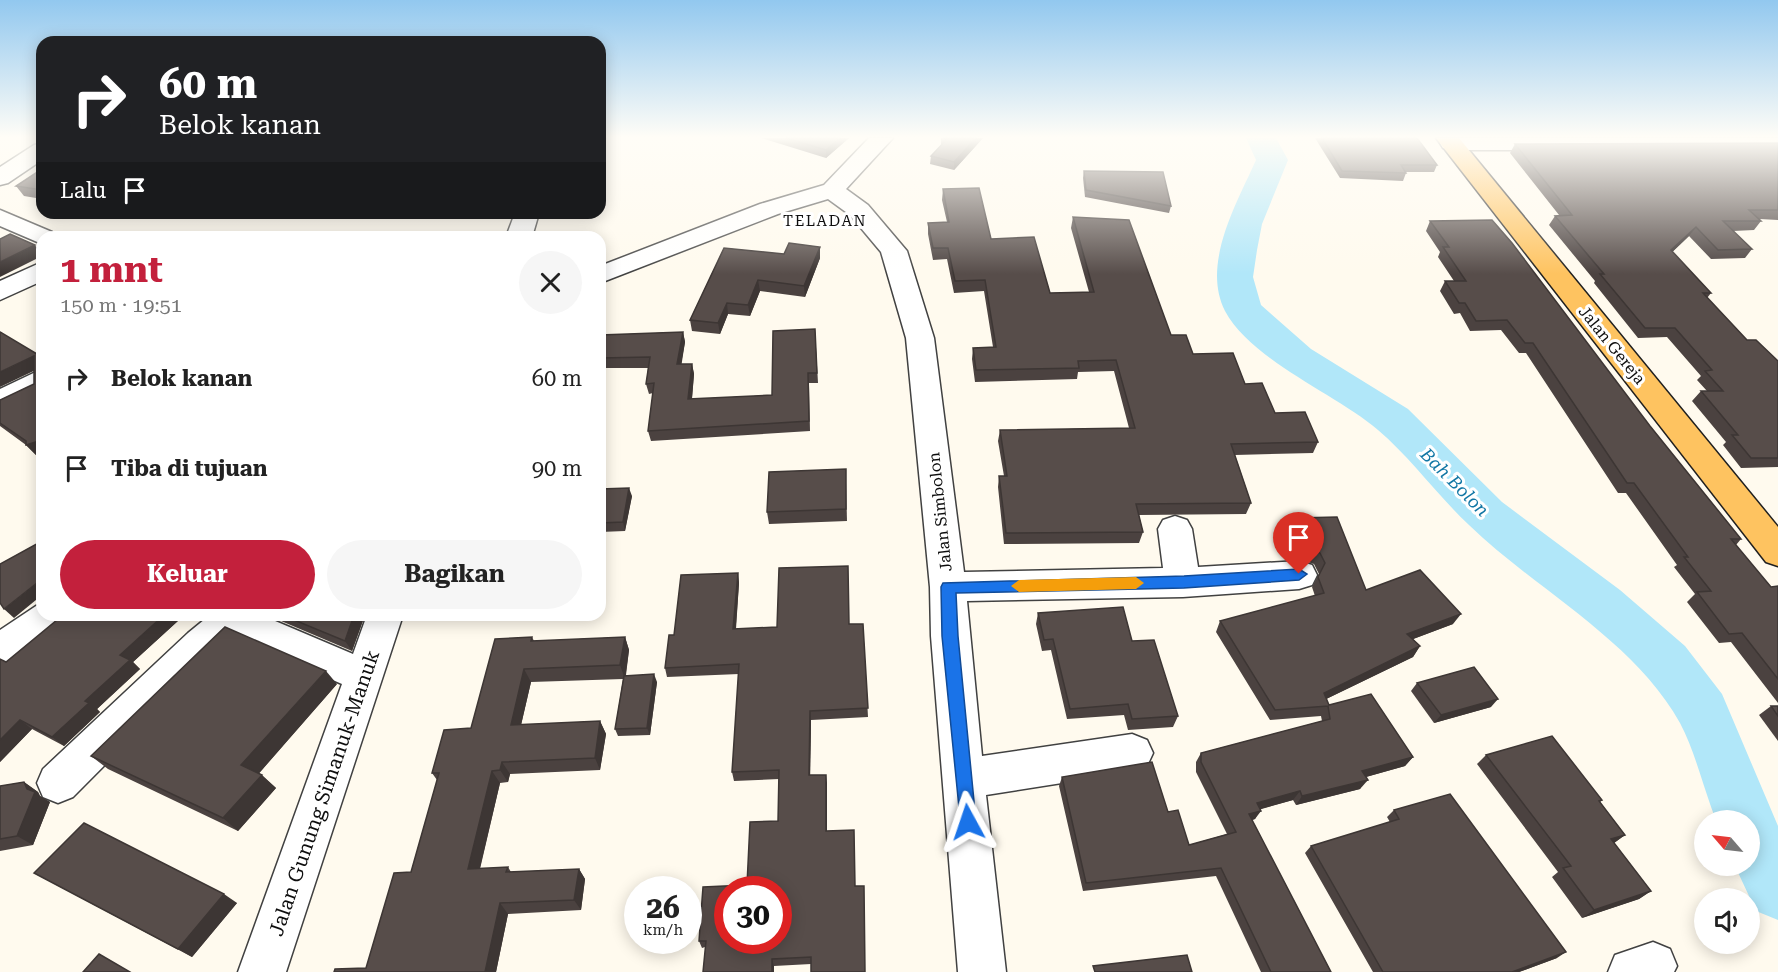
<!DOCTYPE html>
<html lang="id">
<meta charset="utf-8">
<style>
body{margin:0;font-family:"Roboto Serif",serif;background:#f6f6f6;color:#222;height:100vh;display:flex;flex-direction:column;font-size:22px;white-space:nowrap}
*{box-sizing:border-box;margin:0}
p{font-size:20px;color:#767676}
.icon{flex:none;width:33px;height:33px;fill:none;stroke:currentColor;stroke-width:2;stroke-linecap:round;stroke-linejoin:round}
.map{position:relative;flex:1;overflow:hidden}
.sheet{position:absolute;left:36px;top:231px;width:570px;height:390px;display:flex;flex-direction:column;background:#fff;border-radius:18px;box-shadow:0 3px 15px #0003}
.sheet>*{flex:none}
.banner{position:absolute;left:36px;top:36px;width:570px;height:183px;border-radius:18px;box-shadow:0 3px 15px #0003;background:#202124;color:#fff;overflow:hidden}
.needle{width:39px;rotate:298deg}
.fabs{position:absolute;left:1694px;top:810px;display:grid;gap:12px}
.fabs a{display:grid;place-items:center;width:66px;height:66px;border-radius:50%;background:#fff;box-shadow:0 3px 15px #0003;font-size:30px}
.speed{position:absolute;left:624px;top:876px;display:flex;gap:12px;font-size:30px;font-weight:700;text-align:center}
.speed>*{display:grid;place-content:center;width:78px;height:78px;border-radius:50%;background:#fff;box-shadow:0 3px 15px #0003;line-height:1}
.speed small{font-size:15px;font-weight:400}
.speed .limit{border:9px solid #d22;background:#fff;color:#111}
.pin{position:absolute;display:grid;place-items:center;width:51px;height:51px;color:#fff;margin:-62px -26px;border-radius:50% 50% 50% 0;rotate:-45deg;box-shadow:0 0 6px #0007}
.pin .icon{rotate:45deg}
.me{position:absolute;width:66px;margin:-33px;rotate:355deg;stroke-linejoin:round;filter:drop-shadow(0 0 4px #0008)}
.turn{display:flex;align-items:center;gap:21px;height:126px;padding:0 24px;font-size:27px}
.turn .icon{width:78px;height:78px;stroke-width:2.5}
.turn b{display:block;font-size:42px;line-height:51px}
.then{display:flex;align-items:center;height:57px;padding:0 24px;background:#0003;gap:12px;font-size:22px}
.round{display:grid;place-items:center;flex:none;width:63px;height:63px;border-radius:32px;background:#f6f6f6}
.headline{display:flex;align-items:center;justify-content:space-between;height:102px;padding:0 24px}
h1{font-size:36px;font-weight:700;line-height:45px;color:#c3203c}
.cta{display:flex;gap:12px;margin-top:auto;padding:12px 24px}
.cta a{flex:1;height:69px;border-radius:36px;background:#c3203c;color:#fff;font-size:24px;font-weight:700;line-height:69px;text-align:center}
.cta a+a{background:#f6f6f6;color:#222}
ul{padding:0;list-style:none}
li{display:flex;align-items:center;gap:18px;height:90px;padding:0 24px}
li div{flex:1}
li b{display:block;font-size:22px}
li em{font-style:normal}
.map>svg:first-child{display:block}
</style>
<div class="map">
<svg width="1778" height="972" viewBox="0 0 1778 972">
<rect width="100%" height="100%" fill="#fffaee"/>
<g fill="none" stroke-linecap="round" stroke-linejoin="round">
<path fill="#b1e7f9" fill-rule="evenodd" d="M1246,138H1276L1288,160L1262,224L1257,250L1253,277L1261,305L1311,349L1408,409L1502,502L1620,590L1685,646L1722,694L1778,826V920L1756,911L1735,866H1749V820H1716C1704,790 1695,751 1680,723C1633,639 1536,590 1469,525C1437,495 1411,458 1378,430C1336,394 1252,361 1225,311C1201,264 1237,203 1256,160Z"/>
<defs>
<g id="minor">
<path d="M869,138H893L846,189L868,205L907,251L934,338L964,572L1163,568L1158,529L1163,520L1175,516L1187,520L1192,529L1198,567L1299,561L1312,565L1317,575L1312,585L1299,589L1183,597L967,601L982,756L1132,734L1147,740L1153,753L1147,766L1132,772L986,795L1006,972H958L931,636L930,587L906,338L881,252L850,215L828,199L778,214L600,283V266L760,204L824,185Z"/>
<path d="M1444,138H1778V150H1451L1443,148L1440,143Z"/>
<path d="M42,143V160L8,183L0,185V167L34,145Z"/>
<path d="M0,210L52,232L56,237H42V244L0,226Z"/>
<path d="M515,213H539L532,237H506Z"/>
<path d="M42,262V281L0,300V281Z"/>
<path d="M42,369V392L0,412V389Z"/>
<path d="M42,602V615H66C56,637 23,659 0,667V630Z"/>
<path d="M210,615H261L353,654L367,615H403L286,972H238L342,684L236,638L214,655L73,797L58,803L43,797L37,783L43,769L188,633Z"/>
<path d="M1653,942L1670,949L1677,966L1674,972H1608L1615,955Z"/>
</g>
<path id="major" d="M1436,138H1459L1778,527V566L1766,562Z"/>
</defs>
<use href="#minor" stroke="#414141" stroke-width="3"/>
<use href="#major" stroke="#1f1f1f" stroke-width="3"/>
<use href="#minor" fill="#fff" fill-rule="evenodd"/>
<use href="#major" fill="#fec360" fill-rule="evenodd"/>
</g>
<g fill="#4b4240">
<path d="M600,138H607L604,142H600Z"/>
<path d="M761,138H849L826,158Z"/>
<path d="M941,138H983L954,170L930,164L931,156L941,145Z"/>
<path d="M1315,138H1417L1437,165L1434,172H1406V173L1403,181L1340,178Z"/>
<path d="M1778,143V220L1760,219L1761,221L1754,230L1733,231L1752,249L1745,258L1711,259L1689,236L1672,252L1711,293L1707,298L1747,340L1778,361V467L1741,468L1723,445L1726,442L1692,401L1701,391H1707L1697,380L1701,376L1667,337L1638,338L1594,283L1595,281L1549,225L1555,216L1559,215L1510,153L1515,144Z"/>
<path d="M42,169V199L24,196L16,186Z"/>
<path d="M1084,171L1171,206L1169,213L1085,197L1083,178Z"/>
<path d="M943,189L991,239L1050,293L1089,292L1071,228L1073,217L1171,335L1193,354L1245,384L1275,413L1318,442L1313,453L1235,455L1251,503L1246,514L1139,515L1143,532L1139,543L1004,544L998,487L999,476H1004L998,441L1000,430L1129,428L1114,371L1078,372L1077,379L975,382L972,359L973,348L993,347L984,291L954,293L947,259L933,260L928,234V223L947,222L942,200Z"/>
<path d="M1430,221L1650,426L1741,539L1736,545L1771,587L1778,586V703L1731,642L1719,643L1687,602L1695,594L1674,567L1677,565L1626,493H1618L1526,353H1519L1501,330L1470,331L1460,313L1454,314L1440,291L1445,281H1454L1438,257L1440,252L1426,231Z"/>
<path d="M724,248L820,258L805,297L760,291L750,316L728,314L720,334L692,331L690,320Z"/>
<path d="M815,329L818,383H809L810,431L651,441L648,431L653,393L649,394L646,384L648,368H600V335L683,332L685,342L681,364H692L694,374L692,399L772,395Z"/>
<path d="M42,357V453L36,455L26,445L0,426V400L34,384Z"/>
<path d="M846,482L847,521L769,524L767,512Z"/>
<path d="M600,489L632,496L625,531L600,532Z"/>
<path d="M1297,518L1366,590L1453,624L1413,639L1420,646L1413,657L1326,699L1329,705L1413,757L1405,766L1366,777L1360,789L1296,805L1293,800L1260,809L1255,819L1252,820L1331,972H1261L1216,876L1083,891L1059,786L1062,777L1168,812L1189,845L1227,834L1196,772V762L1201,753L1322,721L1321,716L1270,720L1216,632L1220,621L1315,596L1312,587L1319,574L1314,564L1302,560L1291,529Z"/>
<path d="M738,573L739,583L736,629L863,624L868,717L811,720L810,775L827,783L811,964L774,966L705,947L702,948L699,941L747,885L778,821L779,779L734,781L732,772L739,674L667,677L665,668L674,635Z"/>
<path d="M1038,613L1132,641L1178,716L1173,727L1128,730L1124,715L1067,719L1051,650L1042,651L1036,624Z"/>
<path d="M267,615H365L352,651Z"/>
<path d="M179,620L133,662L140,669L97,709L100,712L64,746L32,729L0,762L6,662Z"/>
<path d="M532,637L534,641L625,637L629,650L626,675L657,682L650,735L618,736L615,729L623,679L531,682L521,725L600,721L606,734L600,770L510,774L508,782L500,783L480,869L508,867L511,872L579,869L585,879L581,910L508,914L496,972H334L366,968L411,872L437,780L432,773L471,728Z"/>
<path d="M1417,683L1491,707L1434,723L1411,691Z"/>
<path d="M337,684L259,773L276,788L238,831L108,769L91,756Z"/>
<path d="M1771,706H1778V741L1759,715Z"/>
<path d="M1486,755L1602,800L1600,802L1625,835L1614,843L1651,891L1639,899L1582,918L1552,877L1558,872L1477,764Z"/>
<path d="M24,782L38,792L40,796L50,802L33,845L0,851V786Z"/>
<path d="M1394,810L1557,958L1519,972H1373L1305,853L1311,846L1390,822L1387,817Z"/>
<path d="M34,873L237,903L192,957Z"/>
</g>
<g fill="#3d3634">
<path d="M840,138H849L826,158V150Z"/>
<path d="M976,138H983L954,170V162Z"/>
<path d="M1696,227L1689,236L1664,260L1671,250Z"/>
<path d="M35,245L42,256L0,277V262Z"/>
<path d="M820,247V258L805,297L804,286Z"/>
<path d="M758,280L760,291L750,316L748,305Z"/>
<path d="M727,303L728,314L720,334L718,323Z"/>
<path d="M683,332L685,342L680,374L677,364Z"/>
<path d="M34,356L42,367L0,387V372Z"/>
<path d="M692,364L694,374L691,409L688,399Z"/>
<path d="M42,440V453L36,455L26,445Z"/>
<path d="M629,488L632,496L625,531L623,522Z"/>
<path d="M738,573L739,583L735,638L733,629Z"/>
<path d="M42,579V595L14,618L4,609Z"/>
<path d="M1461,614L1453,624L1400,644L1407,634Z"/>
<path d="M164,615H175L179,620L133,662L140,669L97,709L100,712L64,746L52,737L85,701L120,655Z"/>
<path d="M354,615H365L352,651L345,641Z"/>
<path d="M625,637L629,650L625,679L620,665Z"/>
<path d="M1420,646L1413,657L1318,703L1324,693Z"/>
<path d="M524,669L531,682L518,738L511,725Z"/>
<path d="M326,671L337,684L255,778L241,765Z"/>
<path d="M654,674L657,682L650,735L647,728Z"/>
<path d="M1498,699L1491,707L1434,723L1441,715Z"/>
<path d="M810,711L811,720L810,784L809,775Z"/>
<path d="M20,720L32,729L0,762V740Z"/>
<path d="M600,721L606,734L600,770L595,758Z"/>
<path d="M1413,757L1405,766L1355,780L1362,771Z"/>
<path d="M502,762L510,774L508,782L500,770Z"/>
<path d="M492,771L500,783L477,880L468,869Z"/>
<path d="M262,775L276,788L238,831L223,818Z"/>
<path d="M826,775L827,783V839L826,831Z"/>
<path d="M1368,780L1360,789L1296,805L1302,796Z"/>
<path d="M24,782L38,792L40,796L50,802L33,845L17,836L27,789Z"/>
<path d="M1300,791L1293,800L1251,812L1257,803Z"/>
<path d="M1261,811L1255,819L1243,823L1249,814Z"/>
<path d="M1625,835L1614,843L1611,839Z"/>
<path d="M579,869L585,879L581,910L574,900Z"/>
<path d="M1651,891L1639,899L1582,918L1594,910Z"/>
<path d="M224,894L237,903L192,957L178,949Z"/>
<path d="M500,903L508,914L496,972H485Z"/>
<path d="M1566,952L1557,958L1519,972H1512Z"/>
<path d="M772,959L774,966V972H772Z"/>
</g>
<g fill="#574d4a" stroke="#3d3634" stroke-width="1.5" fill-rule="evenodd">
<path d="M786,138H840L826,150Z"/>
<path d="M943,138H976L954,162L931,156L947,139Z"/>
<path d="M1322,138H1417L1437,165H1401L1406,173L1342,171Z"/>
<path d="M1778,143V210H1749L1761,221H1723L1752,249L1718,250L1696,227L1671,250L1711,293H1703L1747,340H1756L1778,361V458H1751L1732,435H1738L1701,391H1723L1705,371L1712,370L1675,328H1645L1600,274H1604L1555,216L1572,215L1515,144Z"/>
<path d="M42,169V190L16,186Z"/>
<path d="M1084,171L1163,172L1171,206L1086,190Z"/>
<path d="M979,188L991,239L1034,237L1050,293L1094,292L1073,217L1129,220L1171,335H1186L1193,354L1233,353L1245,384L1262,383L1275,413L1305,412L1318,442L1231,444L1251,503L1136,504L1143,532L1006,533L999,476H1007L1000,430L1135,428L1116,360L1078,361L1079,368L976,370L973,348L996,347L985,280L955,281L948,248H933L928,223L949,222L943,189Z"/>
<path d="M1492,220L1512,243L1650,426L1741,539H1731L1771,587L1778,586V679L1742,633L1729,634L1697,592L1711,591L1684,557H1688L1634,483H1627L1533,343H1525L1507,320L1476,321L1465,303H1459L1445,281H1466L1443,247H1449L1430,221Z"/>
<path d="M10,234L35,245L0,262V239Z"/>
<path d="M789,243L820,247L804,286L758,280L748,305L727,303L718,323L690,320L724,248L784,254Z"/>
<path d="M815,329L817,373H808L809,421L648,431L654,383L646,384L650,357L600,358V335L683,332L677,364H692L688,399L772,395L773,331Z"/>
<path d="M0,332L42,357V440L26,445V441L0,423V400L34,384V356L0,372Z"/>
<path d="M846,469V509L767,512L769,472Z"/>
<path d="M629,488L623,522L600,523V489Z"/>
<path d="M1337,517L1366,590L1420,570L1461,614L1407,634L1420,646L1324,693L1329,705L1371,694L1413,757L1362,771L1368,780L1302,796L1300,791L1257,803L1261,811L1249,814L1331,972H1271L1221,868L1086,883L1062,777L1152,762L1168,812L1178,810L1189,845L1236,832L1201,762V753L1330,719L1328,706L1275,710L1220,621L1324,593L1318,577L1325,563L1320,553L1308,549L1297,518Z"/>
<path d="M42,541V579L4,609L0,603V564Z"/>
<path d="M848,566L849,624H863L868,708L810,711L809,775H826V831L854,830L855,886H864L865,972H811V957L772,959V972H703L706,941H699L703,887L747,885L750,822L778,821L779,770L732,772L739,664L665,668L669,635H674L681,575L738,573L733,629L777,627L779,568ZM728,890H778V940H728Z"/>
<path d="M1123,607L1132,641L1154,640L1178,716L1132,719L1128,704L1070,709L1053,639L1044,640L1038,613Z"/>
<path d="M63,615H164L120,655L130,660L85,701L89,703L52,737L20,720L0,740V659L6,662Z"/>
<path d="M282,615H354L345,641Z"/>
<path d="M225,627L326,671L241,765L262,775L223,818L91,756Z"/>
<path d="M532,637L531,641L625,637L620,665L524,669L511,725L600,721L595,758L502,762L500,770L492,771L468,869L508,867L506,872L579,869L574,900L500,903L485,972H334L335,969L366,968L394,873L411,872L439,773H432L444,730L471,728L495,639Z"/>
<path d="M1474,667L1498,699L1441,715L1417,683Z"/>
<path d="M654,674L647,728L615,729L624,676Z"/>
<path d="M1771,706H1778V716Z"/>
<path d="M1552,736L1602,800L1599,801L1625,835L1611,839L1651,891L1594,910L1563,868L1571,866L1486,755Z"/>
<path d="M24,782L27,789L35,792L17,836L0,839V786Z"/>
<path d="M1450,794L1566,952L1512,972H1383L1311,846L1399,819L1394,810Z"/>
<path d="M84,823L224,894L178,949L34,873Z"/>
<path d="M99,954L130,972H83Z"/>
<path d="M1187,955L1192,972H1095L1093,966Z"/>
</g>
<linearGradient id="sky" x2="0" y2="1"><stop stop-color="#92c8ef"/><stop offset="0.5" stop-color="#fffdf7"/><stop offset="1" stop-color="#fffdf7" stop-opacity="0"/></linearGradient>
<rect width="1778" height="274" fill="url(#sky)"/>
<path fill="#1a73e8" stroke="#114b97" stroke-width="1.5" d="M1299,569L1307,574L1299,580L1184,588L956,593L958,636L976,822L974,828L968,831L961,828L942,636L941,587L943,583L1184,576Z"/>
<path fill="#f59e0b" d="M1136,577L1144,583L1136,589L1019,592L1011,586L1019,580Z"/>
<g text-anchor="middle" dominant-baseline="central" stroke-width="6" stroke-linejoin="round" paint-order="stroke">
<g font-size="15" letter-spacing="1.5" fill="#0e0e0e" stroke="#fff">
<text x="825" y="221">TELADAN</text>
</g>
<g font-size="16" fill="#0e0e0e" stroke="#fff">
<text transform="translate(1612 345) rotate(51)">Jalan Gereja</text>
<text transform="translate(940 512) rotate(-96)">Jalan Simbolon</text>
</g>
<g font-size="18" font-style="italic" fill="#1277a5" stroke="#fff">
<text transform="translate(1455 482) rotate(45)">Bah Bolon</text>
</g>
<g font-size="20" fill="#0e0e0e" stroke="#fff">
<text transform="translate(324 793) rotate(-71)">Jalan Gunung Simanuk-Manuk</text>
</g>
</g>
</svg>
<div class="fabs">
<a><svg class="needle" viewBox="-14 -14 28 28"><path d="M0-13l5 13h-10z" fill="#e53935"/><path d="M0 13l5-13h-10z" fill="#767676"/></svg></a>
<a><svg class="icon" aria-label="sound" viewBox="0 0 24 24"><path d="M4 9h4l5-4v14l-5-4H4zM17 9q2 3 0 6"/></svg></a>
</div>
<div class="speed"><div>26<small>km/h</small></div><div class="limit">30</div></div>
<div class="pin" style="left:1299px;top:574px;background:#d93025"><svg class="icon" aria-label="arrive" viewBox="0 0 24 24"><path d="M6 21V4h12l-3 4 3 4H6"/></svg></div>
<svg class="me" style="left:968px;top:822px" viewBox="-20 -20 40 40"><path d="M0-17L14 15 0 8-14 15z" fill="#1a73e8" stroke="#fff" stroke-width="4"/></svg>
<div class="banner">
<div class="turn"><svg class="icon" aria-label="right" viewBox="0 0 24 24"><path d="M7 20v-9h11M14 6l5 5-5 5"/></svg><div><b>60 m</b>Belok kanan</div></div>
<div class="then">Lalu<svg class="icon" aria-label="arrive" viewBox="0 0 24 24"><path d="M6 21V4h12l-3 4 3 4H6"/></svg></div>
</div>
<section class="sheet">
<div class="headline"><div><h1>1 mnt</h1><p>150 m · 19:51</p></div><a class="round"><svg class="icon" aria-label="close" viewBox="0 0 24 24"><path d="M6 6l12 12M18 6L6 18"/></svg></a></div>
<ul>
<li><svg class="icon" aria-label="right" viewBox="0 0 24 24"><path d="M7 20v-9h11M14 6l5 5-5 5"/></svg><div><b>Belok kanan</b></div><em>60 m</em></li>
<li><svg class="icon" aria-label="arrive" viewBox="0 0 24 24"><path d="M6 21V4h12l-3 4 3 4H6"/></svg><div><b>Tiba di tujuan</b></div><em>90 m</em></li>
</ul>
<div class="cta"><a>Keluar</a><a>Bagikan</a></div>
</section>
</div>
